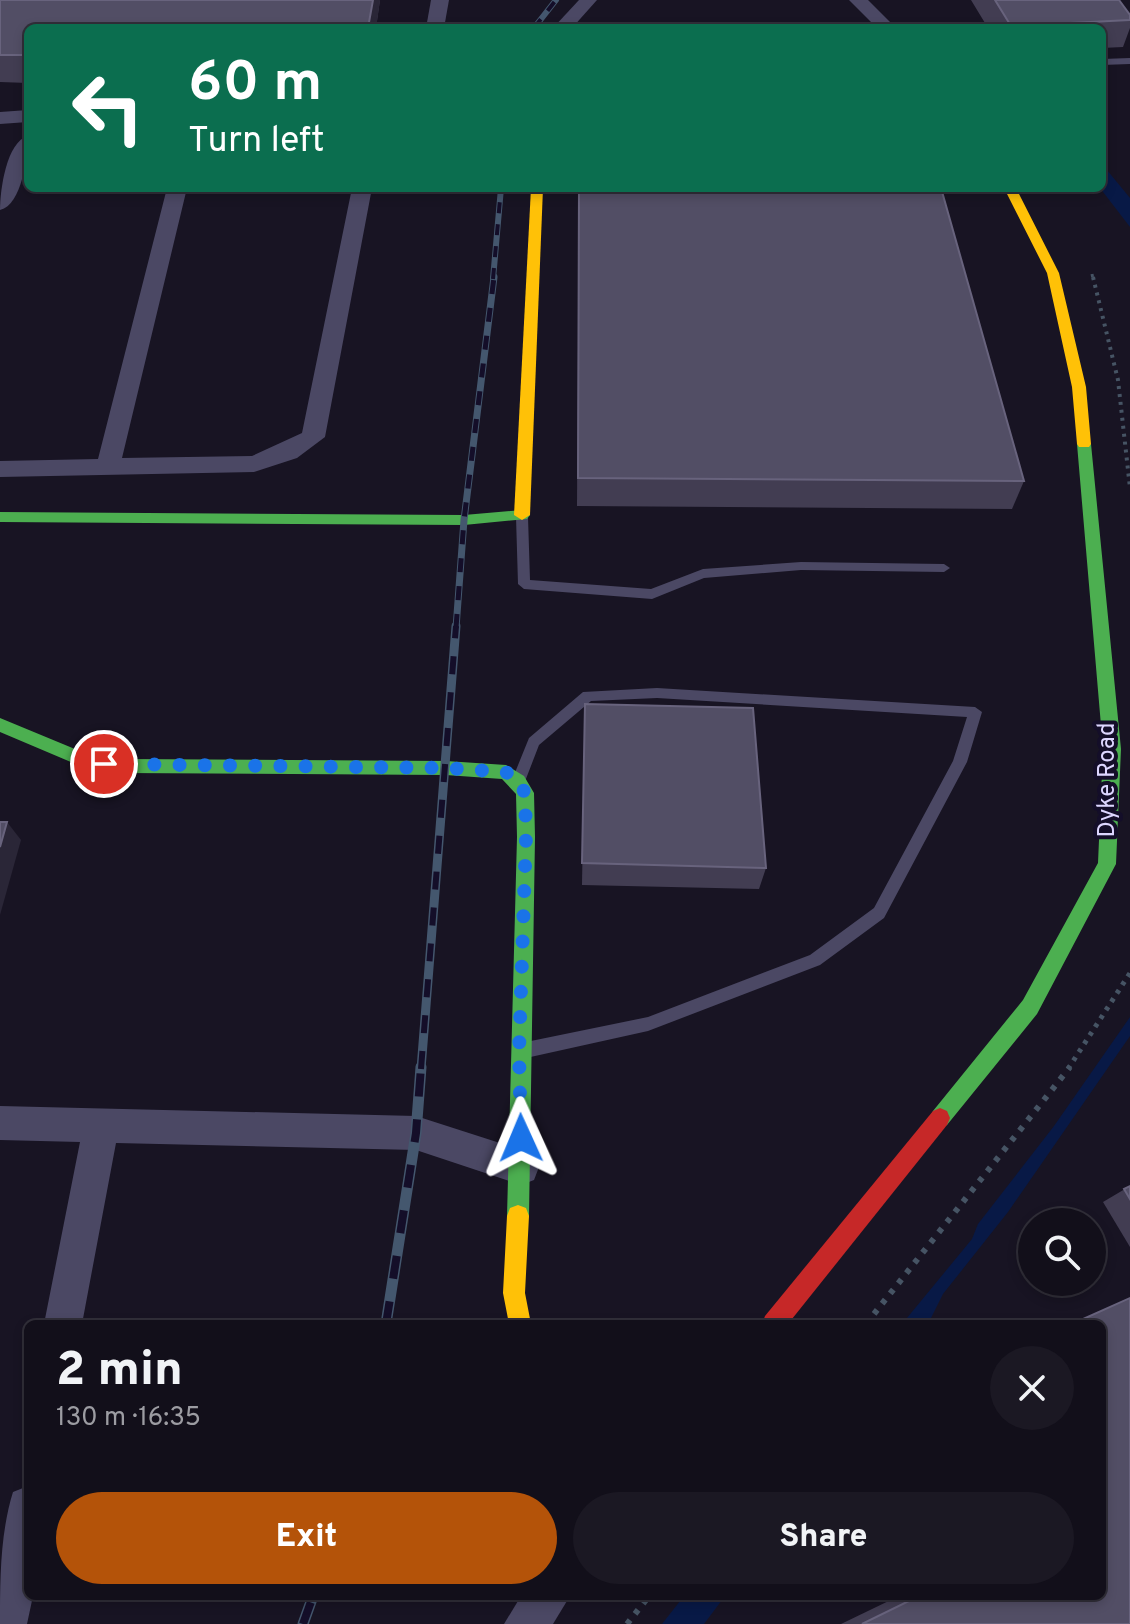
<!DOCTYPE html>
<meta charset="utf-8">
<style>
body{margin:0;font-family:Overpass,sans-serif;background:#1b1823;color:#f1f3f6;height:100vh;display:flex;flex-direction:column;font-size:30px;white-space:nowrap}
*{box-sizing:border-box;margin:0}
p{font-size:26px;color:#9c9ca2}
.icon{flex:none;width:44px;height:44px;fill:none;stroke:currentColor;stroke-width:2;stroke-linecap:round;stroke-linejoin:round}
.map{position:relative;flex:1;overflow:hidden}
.sheet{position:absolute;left:24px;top:1320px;width:1082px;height:280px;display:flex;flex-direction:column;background:#120f1a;border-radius:12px;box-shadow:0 4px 12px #0003,0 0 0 2px #312f39}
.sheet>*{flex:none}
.hud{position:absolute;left:24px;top:24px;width:1082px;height:168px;border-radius:12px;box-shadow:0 4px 12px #0003,0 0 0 2px #312f39;background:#0b6e4f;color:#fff;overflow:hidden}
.tools{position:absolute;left:1018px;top:1208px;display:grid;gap:16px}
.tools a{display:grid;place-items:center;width:88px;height:88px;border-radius:50%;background:#120f1a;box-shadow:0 4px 12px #0003,0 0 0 2px #312f39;font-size:40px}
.pin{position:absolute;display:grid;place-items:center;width:68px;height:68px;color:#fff;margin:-34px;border:4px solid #fff;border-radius:50%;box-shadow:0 2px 8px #0007}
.me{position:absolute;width:88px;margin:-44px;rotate:359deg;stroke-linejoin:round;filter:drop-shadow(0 0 6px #0008)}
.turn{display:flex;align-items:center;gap:28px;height:168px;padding:0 32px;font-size:36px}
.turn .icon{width:104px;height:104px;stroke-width:2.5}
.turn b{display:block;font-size:56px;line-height:68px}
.round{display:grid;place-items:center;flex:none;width:84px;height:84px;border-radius:42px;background:#1b1823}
.head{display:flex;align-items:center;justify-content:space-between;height:136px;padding:0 32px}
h1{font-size:48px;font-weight:800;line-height:60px}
.action{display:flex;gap:16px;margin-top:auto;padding:16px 32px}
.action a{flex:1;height:92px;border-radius:48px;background:#b45309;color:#fff;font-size:32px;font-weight:800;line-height:92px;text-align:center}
.action a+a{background:#1b1823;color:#f1f3f6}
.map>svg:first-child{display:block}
</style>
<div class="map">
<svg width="1130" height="1624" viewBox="0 0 1130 1624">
<rect width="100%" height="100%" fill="#181423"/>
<g fill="#081946">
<path d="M1102,164L1130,198V227L1100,188Z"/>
<path d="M1130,1017V1036L1008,1212L943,1294L928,1324H902L972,1239L978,1224L1054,1126Z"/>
<path d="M684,1596H725L704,1624H662Z"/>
</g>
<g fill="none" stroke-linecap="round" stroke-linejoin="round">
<path stroke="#465464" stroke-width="3" stroke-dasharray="3 4" stroke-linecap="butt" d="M1092,274L1093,279"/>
<path stroke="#465464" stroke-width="4" stroke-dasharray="3 5" stroke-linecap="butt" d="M1093,277L1118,380L1130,488"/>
<path stroke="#465464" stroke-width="5" stroke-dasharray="4 6" stroke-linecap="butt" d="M1068,1069L1130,973"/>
<g stroke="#465464" stroke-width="6" stroke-dasharray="5 8" stroke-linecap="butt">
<path d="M866,1324L1070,1067"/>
<path d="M627,1624L649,1596"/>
</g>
<g fill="#4b4864" fill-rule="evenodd">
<path d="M1130,58V64L1102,65V59Z"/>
<path d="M522,513L528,517L530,580L651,589L703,569L801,562L944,564L950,568L944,572L801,570L704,578L652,599L524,589L518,584L516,517Z"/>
<path d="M657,688L975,707L982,712L967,762L884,918L820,965L648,1031L526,1058L520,1055L518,1050L520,1045L526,1042L648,1017L810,955L874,908L953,761L967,717L657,698L591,701L539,745L524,784H514L512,780L529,738L583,692Z"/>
</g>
<g fill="#4b4864" fill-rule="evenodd">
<path d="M431,0H449L444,28H426Z"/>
<path d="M579,0H597L572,28H553Z"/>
<path d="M849,0H868L896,28H877Z"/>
<path d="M28,110V122L0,124V112Z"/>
<path d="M28,136C28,155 22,205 0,210C0,191 6,142 28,136Z"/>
<path d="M167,188H187L122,458L252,456L302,433L352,188H372L325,437L297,458L254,472L0,477V461L98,459Z"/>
<path d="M0,1106L416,1116L534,1154L539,1167L534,1180L521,1185L416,1150L116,1143L82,1324H44L80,1142L0,1140Z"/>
<path d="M28,1486V1596H33L27,1624H0C0,1580 0,1534 13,1492Z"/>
<path d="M521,1596H570L553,1624H504Z"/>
</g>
<g fill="#4caf50" fill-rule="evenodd">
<path d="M1084,439L1091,444L1121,749L1116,864L1037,1014L947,1125L940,1128L933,1125L930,1118L933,1111L1023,1000L1098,863L1103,749L1077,444Z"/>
<path d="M522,510L530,515L527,519L464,525L0,522V512L464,515Z"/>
<path d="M0,718L87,754L122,759L446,761L506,765L524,776L534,793L535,837L529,1216L526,1224L518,1227L510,1224L507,1216L517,837L516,794L502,779L446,775L122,773L85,768L0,732Z"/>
</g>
<g fill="#ffc107" fill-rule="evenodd">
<path d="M531,188H543L530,515L522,520L514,515Z"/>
<path d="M1004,188H1016L1059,273L1086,387L1091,444L1089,447H1079L1077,444L1072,387L1047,273Z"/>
<path d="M518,1205L526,1208L529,1216L525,1293L531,1324H509L503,1293L507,1216L510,1208Z"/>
</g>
<path fill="#c62828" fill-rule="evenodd" d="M940,1108L947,1111L950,1118L947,1125L788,1324H762L765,1316L933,1111Z"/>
<defs>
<g id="rail-far3">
<path d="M534,28L556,0"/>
<path d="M493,279L501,188"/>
</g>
<path id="rail-far2" d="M456,628L464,520L494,277"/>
<path id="rail-far1" d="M421,1069L456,626"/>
<g id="rail">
<path d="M386,1324L416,1133L421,1067"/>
<path d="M303,1624L313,1596"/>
</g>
</defs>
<use href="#rail-far3" stroke="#44576e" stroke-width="6"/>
<use href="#rail-far2" stroke="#44576e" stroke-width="7"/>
<use href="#rail-far1" stroke="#44576e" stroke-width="9"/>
<use href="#rail" stroke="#44576e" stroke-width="11"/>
<use href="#rail-far3" stroke="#140e29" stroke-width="4" stroke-dasharray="11" stroke-linecap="butt"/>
<use href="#rail-far2" stroke="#140e29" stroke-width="5" stroke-dasharray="14" stroke-linecap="butt"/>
<use href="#rail-far1" stroke="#140e29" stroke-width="6" stroke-dasharray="18" stroke-linecap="butt"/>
<use href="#rail" stroke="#140e29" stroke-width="8" stroke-dasharray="23" stroke-linecap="butt"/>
</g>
<g fill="#423d52">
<path d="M0,0H380L376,28H28V83L0,82Z"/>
<path d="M971,0H1119L1130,15V28L1123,47L1102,48V28H988Z"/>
<path d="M579,188L1024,481L1012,509L577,506Z"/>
<path d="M585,704L766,868L759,889L582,885Z"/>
<path d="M1130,1186V1247L1103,1202Z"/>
<path d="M899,1596H1102L1130,1624H841Z"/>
</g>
<g fill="#2a2637">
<path d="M373,0H380L376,28H368Z"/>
<path d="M7,822L21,840L0,915V847Z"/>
</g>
<g fill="#524e65" stroke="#68637d" stroke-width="2">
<path d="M0,0H373L368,28H28V55H0Z"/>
<path d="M995,0H1119L1130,15V20L1011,26Z"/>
<path d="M579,188H941L1024,481L578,478Z"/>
<path d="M585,704L753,708L766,868L582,863Z"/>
<path d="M0,822H7L0,847Z"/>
<path d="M1130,1186V1199L1124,1189Z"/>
<path d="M1130,1298V1624H862L919,1596H1102V1324H1072Z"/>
</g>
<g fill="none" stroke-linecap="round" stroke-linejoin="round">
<path stroke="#1a73e8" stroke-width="14" stroke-dasharray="0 25.2" d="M104,764L446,768L506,772L518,781L525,793L526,837L519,1052L521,1138"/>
</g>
<g text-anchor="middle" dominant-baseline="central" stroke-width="8" stroke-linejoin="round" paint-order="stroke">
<g font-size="24" fill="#ddd6ff" stroke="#140e29">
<text transform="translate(1108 780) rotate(-90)">Dyke Road</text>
</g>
</g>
</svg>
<div class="tools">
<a><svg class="icon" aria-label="search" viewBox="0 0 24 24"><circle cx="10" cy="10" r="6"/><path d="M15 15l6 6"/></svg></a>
</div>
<div class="pin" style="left:104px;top:764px;background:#d93025"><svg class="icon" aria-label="arrive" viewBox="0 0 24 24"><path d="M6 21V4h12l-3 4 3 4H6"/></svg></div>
<svg class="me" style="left:521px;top:1138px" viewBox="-20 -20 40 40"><path d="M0-17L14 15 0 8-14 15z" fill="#1a73e8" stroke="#fff" stroke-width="4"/></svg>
<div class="hud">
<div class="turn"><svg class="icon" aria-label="left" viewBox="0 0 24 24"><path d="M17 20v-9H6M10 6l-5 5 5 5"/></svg><div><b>60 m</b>Turn left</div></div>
</div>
<section class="sheet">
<div class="head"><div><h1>2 min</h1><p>130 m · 16:35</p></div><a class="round"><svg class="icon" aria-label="close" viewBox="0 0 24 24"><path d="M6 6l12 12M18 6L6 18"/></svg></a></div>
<div class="action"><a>Exit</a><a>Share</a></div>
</section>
</div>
